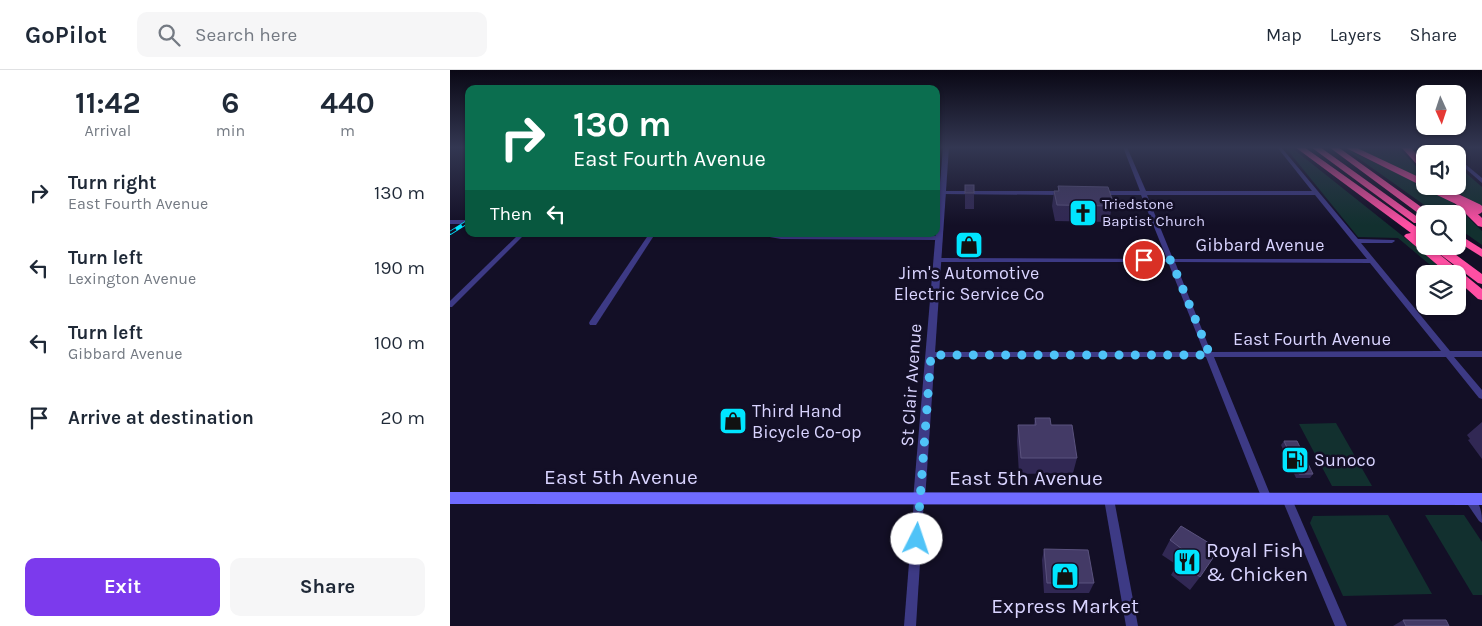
<!DOCTYPE html>
<style>
body{margin:0;font-family:Karla,sans-serif;background:#f6f6f7;color:#1f2937;height:100vh;display:flex;flex-direction:column;font-size:19px;white-space:nowrap}
*{box-sizing:border-box;margin:0}
p{font-size:16px;color:#747a83}
.icon{flex:none;width:28px;height:28px;fill:none;stroke:currentColor;stroke-width:2;stroke-linecap:round;stroke-linejoin:round}
.map{position:relative;flex:1;overflow:hidden}
.panel{display:flex;flex-direction:column;background:#fff;width:450px}
.panel>*{flex:none}
.banner{position:absolute;left:15px;top:15px;width:475px;height:152px;border-radius:10px;box-shadow:0 1px 4px #0004;background:#0b6e4f;color:#fff;overflow:hidden}
.needle{width:32px;rotate:177deg}
.fabs{position:absolute;left:966px;top:15px;display:grid;gap:10px}
.fabs a{display:grid;place-items:center;width:50px;height:50px;border-radius:10px;background:#fff;box-shadow:0 1px 4px #0004;font-size:25px}
.pin{position:absolute;display:grid;place-items:center;width:42px;height:42px;color:#fff;margin:-21px;border:2px solid #fff;border-radius:50%;box-shadow:0 1px 5px #0007}
.me{position:absolute;width:55px;margin:-28px;rotate:4deg;stroke-linejoin:round;filter:drop-shadow(0 0 4px #0008)}
.turn{display:flex;align-items:center;gap:18px;height:105px;padding:0 25px;font-size:22px}
.turn .icon{width:65px;height:65px;stroke-width:2.5}
.turn b{display:block;font-size:35px;line-height:42px}
.then{display:flex;align-items:center;height:48px;padding:0 25px;background:#0003;gap:10px;font-size:19px}
.eta{display:flex;justify-content:space-evenly;align-items:center;height:85px;text-align:center}
.eta b{font-size:30px;font-weight:700;line-height:35px}
.action{display:flex;gap:10px;margin-top:auto;padding:10px 25px}
.action a{flex:1;height:58px;border-radius:10px;background:#7c3aed;color:#fff;font-size:20px;font-weight:700;line-height:58px;text-align:center}
.action a+a{background:#f6f6f7;color:#1f2937}
ul{padding:0;list-style:none}
li{display:flex;align-items:center;gap:15px;height:75px;padding:0 25px}
li div{flex:1}
li b{display:block;font-size:19px}
li em{font-style:normal}
header{display:flex;align-items:center;gap:30px;box-sizing:border-box;height:70px;padding:0 25px;background:#fff;border-bottom:1px solid #e0e1e3}
header strong{font-size:24px}
nav{display:flex;gap:28px;margin-inline-start:auto;font-size:18px}
.search{width:350px;height:45px;background:#f6f6f7;display:flex;align-items:center;gap:12px;box-sizing:border-box;padding:0 18px;border-radius:10px;color:#747a83;font-size:19px}
main{display:flex;flex:1;min-height:0}
.map>svg:first-child{display:block}
</style>
<header>
<strong>GoPilot</strong>
<div class="search"><svg class="icon" aria-label="search" viewBox="0 0 24 24"><circle cx="10" cy="10" r="6"/><path d="M15 15l6 6"/></svg>Search here</div>
<nav><a>Map</a><a>Layers</a><a>Share</a></nav>
</header>
<main>
<section class="panel">
<div class="eta">
<div><b>11:42</b><p>Arrival</p></div>
<div><b>6</b><p>min</p></div>
<div><b>440</b><p>m</p></div>
</div>
<ul>
<li><svg class="icon" aria-label="right" viewBox="0 0 24 24"><path d="M7 20v-9h11M14 6l5 5-5 5"/></svg><div><b>Turn right</b><p>East Fourth Avenue</p></div><em>130 m</em></li>
<li><svg class="icon" aria-label="left" viewBox="0 0 24 24"><path d="M17 20v-9H6M10 6l-5 5 5 5"/></svg><div><b>Turn left</b><p>Lexington Avenue</p></div><em>190 m</em></li>
<li><svg class="icon" aria-label="left" viewBox="0 0 24 24"><path d="M17 20v-9H6M10 6l-5 5 5 5"/></svg><div><b>Turn left</b><p>Gibbard Avenue</p></div><em>100 m</em></li>
<li><svg class="icon" aria-label="arrive" viewBox="0 0 24 24"><path d="M6 21V4h12l-3 4 3 4H6"/></svg><div><b>Arrive at destination</b></div><em>20 m</em></li>
</ul>
<div class="action"><a>Exit</a><a>Share</a></div>
</section>
<div class="map">
<svg width="1032" height="556" viewBox="0 0 1032 556">
<rect width="100%" height="100%" fill="#130f26"/>
<g fill="#12302f">
<path d="M835,77H841L969,179L998,204H991L948,168L908,167Z"/>
<path d="M904,77H948L975,106V111Z"/>
<path d="M894,78L996,126L1032,161V175L1008,158V144H987Z"/>
<path d="M1008,96L1032,117V138L1018,131L1003,116H1008Z"/>
<path d="M886,353L922,416H882L849,354Z"/>
<path d="M938,445L982,524L893,526L860,453L863,446Z"/>
<path d="M975,445H1014L1032,472V525H1023Z"/>
</g>
<g fill="none" stroke-linecap="round" stroke-linejoin="round">
<g fill="#3d3a85" fill-rule="evenodd">
<path d="M673,77H677L696,121H862L827,77H831L908,169L944,170L945,171L942,173H911L1000,281H1032V287H1004L1032,320V329L1029,328L996,287H764L822,429L820,432L817,433L814,432L812,429L756,287H478L477,285L481,282H754L718,192H488L485,190L488,188L717,189L691,125H651L648,123L651,121H690ZM697,125H865L917,189H723ZM725,192L920,193L991,281L761,282Z"/>
<path d="M988,77H993L1001,84H996Z"/>
<path d="M1008,88L1032,108V113L1008,92Z"/>
<path d="M492,121H612L615,123L612,125L490,124L489,123Z"/>
<rect x="0" y="150" width="19" height="4"/>
<path d="M69,164H75L2,237H0V231Z"/>
<path d="M199,164H205L146,255H140L139,253L140,251Z"/>
<path d="M311,164L489,166L492,168L489,170L331,169L314,166Z"/>
<path d="M659,425L662,426L664,429L688,556H676L654,429L656,426Z"/>
<path d="M837,425L840,426L842,429L897,556H885L832,429L834,426Z"/>
<path d="M1019,425C1030,431 1032,441 1032,453L1029,451L1016,432L1014,429L1016,426Z"/>
<path d="M469,426L472,427L474,430L466,556H454L464,430L466,427Z"/>
</g>
<path fill="#3d3a85" fill-rule="evenodd" d="M493,77H499L475,430L473,434L469,436L465,434L463,430Z"/>
<path fill="#6f6bff" fill-rule="evenodd" d="M0,422L1032,423V435L0,434Z"/>
<g fill="#ff4fa3" fill-rule="evenodd">
<path d="M845,77H854L975,163V171H973L975,176L982,178L981,176H994L1032,204V214L1028,213L983,179L1032,219V230L1028,229L1008,211V204H998L956,168L954,166L956,164L961,163Z"/>
<path d="M861,77H870L973,151L972,153H964Z"/>
<path d="M879,77H888L981,144H975V147L972,146Z"/>
<path d="M894,77H905L975,110V116H978H972Z"/>
<path d="M951,77H960L975,93V101L972,100Z"/>
<path d="M988,116H999L1032,148V157L1028,156Z"/>
<path d="M1008,164L1032,179V187L1008,172Z"/>
</g>
<defs>
<path id="rail" d="M0,163L19,151"/>
</defs>
<use href="#rail" stroke="#00e5ff" stroke-width="4"/>
<use href="#rail" stroke="#130f26" stroke-width="2.5" stroke-dasharray="7" stroke-linecap="butt"/>
<path stroke="#ff4fa3" stroke-width="10" d="M986,119L1028,139"/>
</g>
<g fill="#312854">
<rect x="515" y="115" width="9" height="24"/>
<path d="M608,116L662,129L661,133L662,136L659,152L605,151L602,136L604,121H608Z"/>
<path d="M585,348L601,355L627,388L623,403L569,404L567,371L568,355H584Z"/>
<path d="M1032,352V389L1018,370L1020,369L1017,365Z"/>
<path d="M834,371L863,404L860,408H846L831,375Z"/>
<path d="M720,470L757,475L750,507L740,520L721,505L727,495L712,485Z"/>
<path d="M594,479L644,513L639,523H594L592,490Z"/>
<path d="M953,550L999,556H943Z"/>
</g>
<g fill="#433a66" stroke="#5a527e">
<rect x="515" y="115" width="9" height="8"/>
<path d="M608,116L658,117L662,129H660L662,136L607,135L604,121H609Z"/>
<path d="M585,348H600L601,355H622L627,388H571L568,355H586Z"/>
<path d="M834,371H847L863,404H849Z"/>
<path d="M731,456L759,473L757,475L767,482L750,507L729,491L736,482L720,470Z"/>
<path d="M594,479L638,480L644,513H597Z"/>
<path d="M953,550H996L999,556H956Z"/>
</g>
<linearGradient id="sky" x2="0" y2="1"><stop stop-color="#0a0815"/><stop offset="0.5" stop-color="#333752"/><stop offset="1" stop-color="#333752" stop-opacity="0"/></linearGradient>
<rect width="1032" height="155" fill="url(#sky)"/>
<g fill="none" stroke-linecap="round" stroke-linejoin="round">
<path stroke="#4fc3f7" stroke-width="9" stroke-dasharray="0 16.2" d="M467,469L481,285H760L721,190H694"/>
</g>
<defs>
<symbol id="church-square" viewBox="-11 -11 22 22"><rect x="-9" y="-9" width="18" height="18" rx="4" fill="#00e5ff" stroke="#130f26"/><path d="M-1.2-6h2.4v3.5h3.3v2.4h-3.3V6h-2.4V-.1h-3.3v-2.4h3.3Z" fill="#111"/></symbol>
<symbol id="shop-square" viewBox="-11 -11 22 22"><rect x="-9" y="-9" width="18" height="18" rx="4" fill="#00e5ff" stroke="#130f26"/><path d="M-5-2.5h2.3a2.7 3.5 0 0 1 5.4 0H5L5.5 6h-11ZM-1.5-2.5h3a1.5 2.3 0 0 0-3 0Z" fill="#111"/></symbol>
<symbol id="fuel-square" viewBox="-11 -11 22 22"><rect x="-9" y="-9" width="18" height="18" rx="4" fill="#00e5ff" stroke="#130f26"/><path d="M-5.5-6h7V0h2V4h1.3V-2.5L3-4.5l.8-.8L6-3V5H2.5V1h-1V6h-7ZM-4.2-4.7v3.2H.2V-4.7Z" fill="#111"/></symbol>
<symbol id="restaurant-square" viewBox="-11 -11 22 22"><rect x="-9" y="-9" width="18" height="18" rx="4" fill="#00e5ff" stroke="#130f26"/><path d="M-5-6h1v4h1v-4h1v4h1v-4h1v5L-1.5 .5V6h-2V.5L-5-1ZM5-6V6H3V1.5H1.5Q1.5-4 5-6Z" fill="#111"/></symbol>
</defs>
<g fill-rule="evenodd">
<use href="#church-square" x="617" y="127" width="32" height="32"/>
<use href="#shop-square" x="503" y="159" width="32" height="32"/>
<use href="#shop-square" x="267" y="335" width="32" height="32"/>
<use href="#fuel-square" x="829" y="374" width="32" height="32"/>
<use href="#restaurant-square" x="721" y="476" width="32" height="32"/>
<use href="#shop-square" x="599" y="490" width="32" height="32"/>
</g>
<g text-anchor="middle" dominant-baseline="central" stroke-width="5" stroke-linejoin="round" paint-order="stroke">
<g font-size="15" fill="#d9d4ff" stroke="#130f26" text-anchor="start">
<text x="652" y="134">Triedstone<tspan x="652" dy="17">Baptist Church</tspan></text>
</g>
<g font-size="18" fill="#d9d4ff" stroke="#130f26">
<text x="810" y="175">Gibbard Avenue</text>
<text x="862" y="269">East Fourth Avenue</text>
<text transform="translate(461 315) rotate(-86)">St Clair Avenue</text>
</g>
<g font-size="18" fill="#d9d4ff" stroke="#130f26" text-anchor="start">
<text x="519" y="203" text-anchor="middle">Jim's Automotive<tspan x="519" dy="21">Electric Service Co</tspan></text>
<text x="302" y="341">Third Hand<tspan x="302" dy="21">Bicycle Co-op</tspan></text>
<text x="864" y="390">Sunoco</text>
</g>
<g font-size="21" fill="#d9d4ff" stroke="#130f26">
<text x="171" y="407">East 5th Avenue</text>
<text x="576" y="408">East 5th Avenue</text>
</g>
<g font-size="21" fill="#d9d4ff" stroke="#130f26" text-anchor="start">
<text x="756" y="480">Royal Fish<tspan x="756" dy="24">&amp; Chicken</tspan></text>
<text x="615" y="536" text-anchor="middle">Express Market</text>
</g>
</g>
</svg>
<div class="fabs">
<a><svg class="needle" viewBox="-14 -14 28 28"><path d="M0-13l5 13h-10z" fill="#e53935"/><path d="M0 13l5-13h-10z" fill="#747a83"/></svg></a>
<a><svg class="icon" aria-label="sound" viewBox="0 0 24 24"><path d="M4 9h4l5-4v14l-5-4H4zM17 9q2 3 0 6"/></svg></a>
<a><svg class="icon" aria-label="search" viewBox="0 0 24 24"><circle cx="10" cy="10" r="6"/><path d="M15 15l6 6"/></svg></a>
<a><svg class="icon" aria-label="layers" viewBox="0 0 24 24"><path d="M12 4l9 5-9 5-9-5zM3 14l9 5 9-5"/></svg></a>
</div>
<div class="pin" style="left:694px;top:190px;background:#d93025"><svg class="icon" aria-label="arrive" viewBox="0 0 24 24"><path d="M6 21V4h12l-3 4 3 4H6"/></svg></div>
<svg class="me" style="left:467px;top:469px" viewBox="-20 -20 40 40"><circle r="19" fill="#fff"/><path d="M0-13L10 11 0 6-10 11z" fill="#4fc3f7"/></svg>
<div class="banner">
<div class="turn"><svg class="icon" aria-label="right" viewBox="0 0 24 24"><path d="M7 20v-9h11M14 6l5 5-5 5"/></svg><div><b>130 m</b>East Fourth Avenue</div></div>
<div class="then">Then<svg class="icon" aria-label="left" viewBox="0 0 24 24"><path d="M17 20v-9H6M10 6l-5 5 5 5"/></svg></div>
</div>
</div>
</main>
